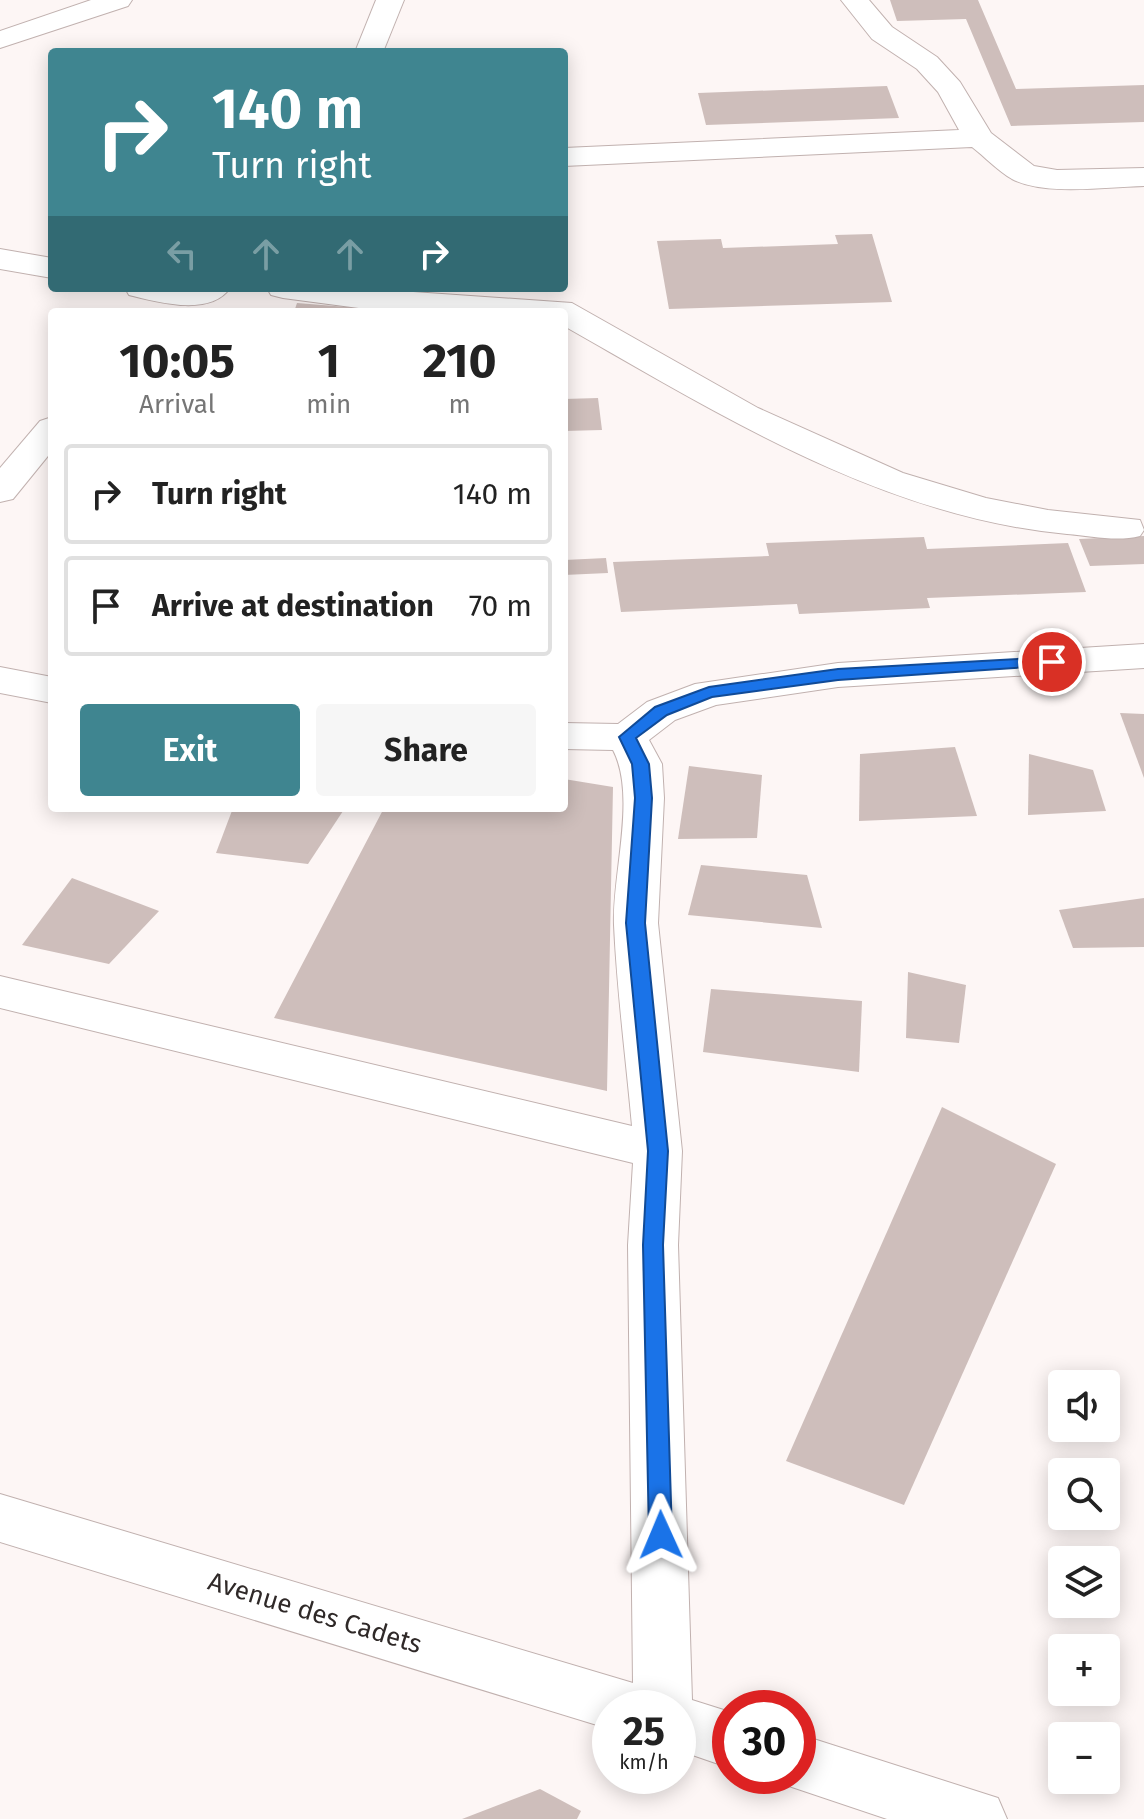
<!DOCTYPE html>
<meta charset="utf-8">
<style>
body{margin:0;font-family:"Fira Sans",sans-serif;background:#f6f6f6;color:#222;height:100vh;display:flex;flex-direction:column;font-size:30px;white-space:nowrap}
*{box-sizing:border-box;margin:0}
p{font-size:26px;color:#767676}
.icon{flex:none;width:44px;height:44px;fill:none;stroke:currentColor;stroke-width:2;stroke-linecap:round;stroke-linejoin:round}
.map{position:relative;flex:1;overflow:hidden}
.details{position:absolute;left:48px;top:308px;width:520px;height:504px;display:flex;flex-direction:column;background:#fff;border-radius:8px;box-shadow:0 4px 20px #0003}
.details>*{flex:none}
.hud{position:absolute;left:48px;top:48px;width:520px;height:244px;border-radius:8px;box-shadow:0 4px 20px #0003;background:#3f8590;color:#fff;overflow:hidden}
.buttons{position:absolute;left:1048px;top:1370px;display:grid;gap:16px}
.buttons a{display:grid;place-items:center;width:72px;height:72px;border-radius:8px;background:#fff;box-shadow:0 4px 20px #0003;font-size:40px}
.speed{position:absolute;left:592px;top:1690px;display:flex;gap:16px;font-size:40px;font-weight:700;text-align:center}
.speed>*{display:grid;place-content:center;width:104px;height:104px;border-radius:50%;background:#fff;box-shadow:0 4px 20px #0003;line-height:1}
.speed small{font-size:20px;font-weight:400}
.speed .limit{border:12px solid #d22;background:#fff;color:#111}
.pin{position:absolute;display:grid;place-items:center;width:68px;height:68px;color:#fff;margin:-34px;border:4px solid #fff;border-radius:50%;box-shadow:0 2px 8px #0007}
.me{position:absolute;width:88px;margin:-44px;rotate:359deg;stroke-linejoin:round;filter:drop-shadow(0 0 6px #0008)}
.turn{display:flex;align-items:center;gap:28px;height:168px;padding:0 32px;font-size:36px}
.turn .icon{width:104px;height:104px;stroke-width:2.5}
.turn b{display:block;font-size:56px;line-height:68px}
.lanes{display:flex;align-items:center;height:76px;padding:0 32px;background:#0003;justify-content:center;gap:40px;direction:ltr}
.lanes .off{opacity:.35}
.eta{display:flex;justify-content:space-evenly;align-items:center;height:136px;text-align:center}
.eta b{font-size:48px;font-weight:700;line-height:56px}
.button{display:flex;gap:16px;margin-top:auto;padding:16px 32px}
.button a{flex:1;height:92px;border-radius:8px;background:#3f8590;color:#fff;font-size:32px;font-weight:700;line-height:92px;text-align:center}
.button a+a{background:#f6f6f6;color:#222}
ul{padding:0;list-style:none}
li{display:flex;align-items:center;gap:24px;height:100px;margin:0 16px 12px;padding:0 16px;border:4px solid #e0e0e0;border-radius:8px}
li div{flex:1}
li b{display:block;font-size:30px}
li em{font-style:normal}
.map>svg:first-child{display:block}
</style>
<div class="map">
<svg width="1144" height="1819" viewBox="0 0 1144 1819">
<rect width="100%" height="100%" fill="#fdf6f5"/>
<g fill="#cebebb">
<path d="M890,0H978L1016,89L1144,85V122L1011,126L966,19L897,21Z"/>
<path d="M887,86L899,118L706,125L698,93Z"/>
<path d="M872,234L892,302L669,309L657,241L721,239L723,248L838,244L835,235Z"/>
<path d="M297,303L384,310V312H294Z"/>
<path d="M598,398L602,430L564,431V399Z"/>
<path d="M1144,536V564L1090,566L1079,539Z"/>
<path d="M924,537L927,549L1068,543L1086,592L927,598L930,608L799,614L797,604L621,612L613,562L769,556L766,543Z"/>
<path d="M606,558L608,573L564,575V560Z"/>
<path d="M1120,713L1144,714V778Z"/>
<path d="M955,747L977,816L859,821L860,754Z"/>
<path d="M1029,754L1093,770L1106,811L1028,815Z"/>
<path d="M689,766L762,775L757,838L678,839Z"/>
<path d="M564,779L613,787L607,1091L274,1018L384,808H564Z"/>
<path d="M233,808H345L308,864L216,853Z"/>
<path d="M701,865L807,875L822,928L688,915Z"/>
<path d="M72,878L159,911L109,964L22,945Z"/>
<path d="M1144,898V947L1073,948L1059,910Z"/>
<path d="M908,972L966,985L959,1043L906,1038Z"/>
<path d="M711,989L862,1001L859,1072L703,1052Z"/>
<path d="M942,1107L1056,1164L904,1505L786,1461Z"/>
<path d="M540,1789L581,1811L577,1819H462Z"/>
</g>
<g fill="none" stroke-linecap="round" stroke-linejoin="round">
<defs>
<g id="minor">
<path d="M91,0H132L128,6L0,48V31Z"/>
<path d="M376,0H404L383,52H355Z"/>
<path d="M841,0H869L892,27L937,57L960,82L991,133L1034,166L1057,170L1144,168V186C1108,187 1044,196 1012,179C998,171 985,157 972,147L564,166V148L959,130L938,92L917,69L872,39Z"/>
<path d="M0,249L52,258V278L0,269Z"/>
<path d="M125,288H230C210,317 157,302 129,295Z"/>
<path d="M267,288H356L572,303L758,408L903,473L986,498L1048,510L1140,520L1144,530L1140,536C1117,542 1091,536 1067,534C883,517 721,415 564,326V312H389L283,298L271,295Z"/>
<path d="M52,417V451L13,499L0,502V468L40,421Z"/>
<path d="M1144,644V668L838,687L716,705L675,720L649,740L662,764L664,798L658,923L682,1151L678,1245L692,1700L730,1712V1768L678,1750V1708H610V1729L0,1542V1494L633,1683L628,1245L633,1163L0,1008V976L632,1126C626,1059 617,992 614,925C612,874 637,796 613,750L564,749V723L618,724L647,702L695,684L838,663Z"/>
<path d="M0,667L52,677V703L0,693Z"/>
<path d="M798,1734L998,1798L1007,1819H887L777,1782L774,1776H798Z"/>
</g>
</defs>
<use href="#minor" stroke="#c1b1af" stroke-width="2"/>
<use href="#minor" fill="#fff" fill-rule="evenodd"/>
</g>
<path fill="#1a73e8" stroke="#114b97" stroke-width="2" d="M1052,657L1058,658V665L838,680L712,697L667,715L636,738L649,764L652,798L645,923L668,1151L663,1245L672,1535L669,1542L661,1545L652,1542L649,1535L643,1245L648,1151L626,923L635,798L632,764L619,737L655,707L709,687L838,669Z"/>
<g text-anchor="middle" dominant-baseline="central" stroke-width="8" stroke-linejoin="round" paint-order="stroke">
<g font-size="26" fill="#2f2928" stroke="#fff">
<text transform="translate(315 1613) rotate(17)">Avenue des Cadets</text>
</g>
</g>
</svg>
<div class="buttons">
<a><svg class="icon" aria-label="sound" viewBox="0 0 24 24"><path d="M4 9h4l5-4v14l-5-4H4zM17 9q2 3 0 6"/></svg></a>
<a><svg class="icon" aria-label="search" viewBox="0 0 24 24"><circle cx="10" cy="10" r="6"/><path d="M15 15l6 6"/></svg></a>
<a><svg class="icon" aria-label="layers" viewBox="0 0 24 24"><path d="M12 4l9 5-9 5-9-5zM3 14l9 5 9-5"/></svg></a>
<a>+</a>
<a>−</a>
</div>
<div class="speed"><div>25<small>km/h</small></div><div class="limit">30</div></div>
<div class="pin" style="left:1052px;top:662px;background:#d93025"><svg class="icon" aria-label="arrive" viewBox="0 0 24 24"><path d="M6 21V4h12l-3 4 3 4H6"/></svg></div>
<svg class="me" style="left:661px;top:1535px" viewBox="-20 -20 40 40"><path d="M0-17L14 15 0 8-14 15z" fill="#1a73e8" stroke="#fff" stroke-width="4"/></svg>
<div class="hud">
<div class="turn"><svg class="icon" aria-label="right" viewBox="0 0 24 24"><path d="M7 20v-9h11M14 6l5 5-5 5"/></svg><div><b>140 m</b>Turn right</div></div>
<div class="lanes"><svg class="icon off" aria-label="left" viewBox="0 0 24 24"><path d="M17 20v-9H6M10 6l-5 5 5 5"/></svg><svg class="icon off" aria-label="ahead" viewBox="0 0 24 24"><path d="M12 20V5M6 11l6-6 6 6"/></svg><svg class="icon off" aria-label="ahead" viewBox="0 0 24 24"><path d="M12 20V5M6 11l6-6 6 6"/></svg><svg class="icon" aria-label="right" viewBox="0 0 24 24"><path d="M7 20v-9h11M14 6l5 5-5 5"/></svg></div>
</div>
<section class="details">
<div class="eta">
<div><b>10:05</b><p>Arrival</p></div>
<div><b>1</b><p>min</p></div>
<div><b>210</b><p>m</p></div>
</div>
<ul>
<li><svg class="icon" aria-label="right" viewBox="0 0 24 24"><path d="M7 20v-9h11M14 6l5 5-5 5"/></svg><div><b>Turn right</b></div><em>140 m</em></li>
<li><svg class="icon" aria-label="arrive" viewBox="0 0 24 24"><path d="M6 21V4h12l-3 4 3 4H6"/></svg><div><b>Arrive at destination</b></div><em>70 m</em></li>
</ul>
<div class="button"><a>Exit</a><a>Share</a></div>
</section>
</div>
